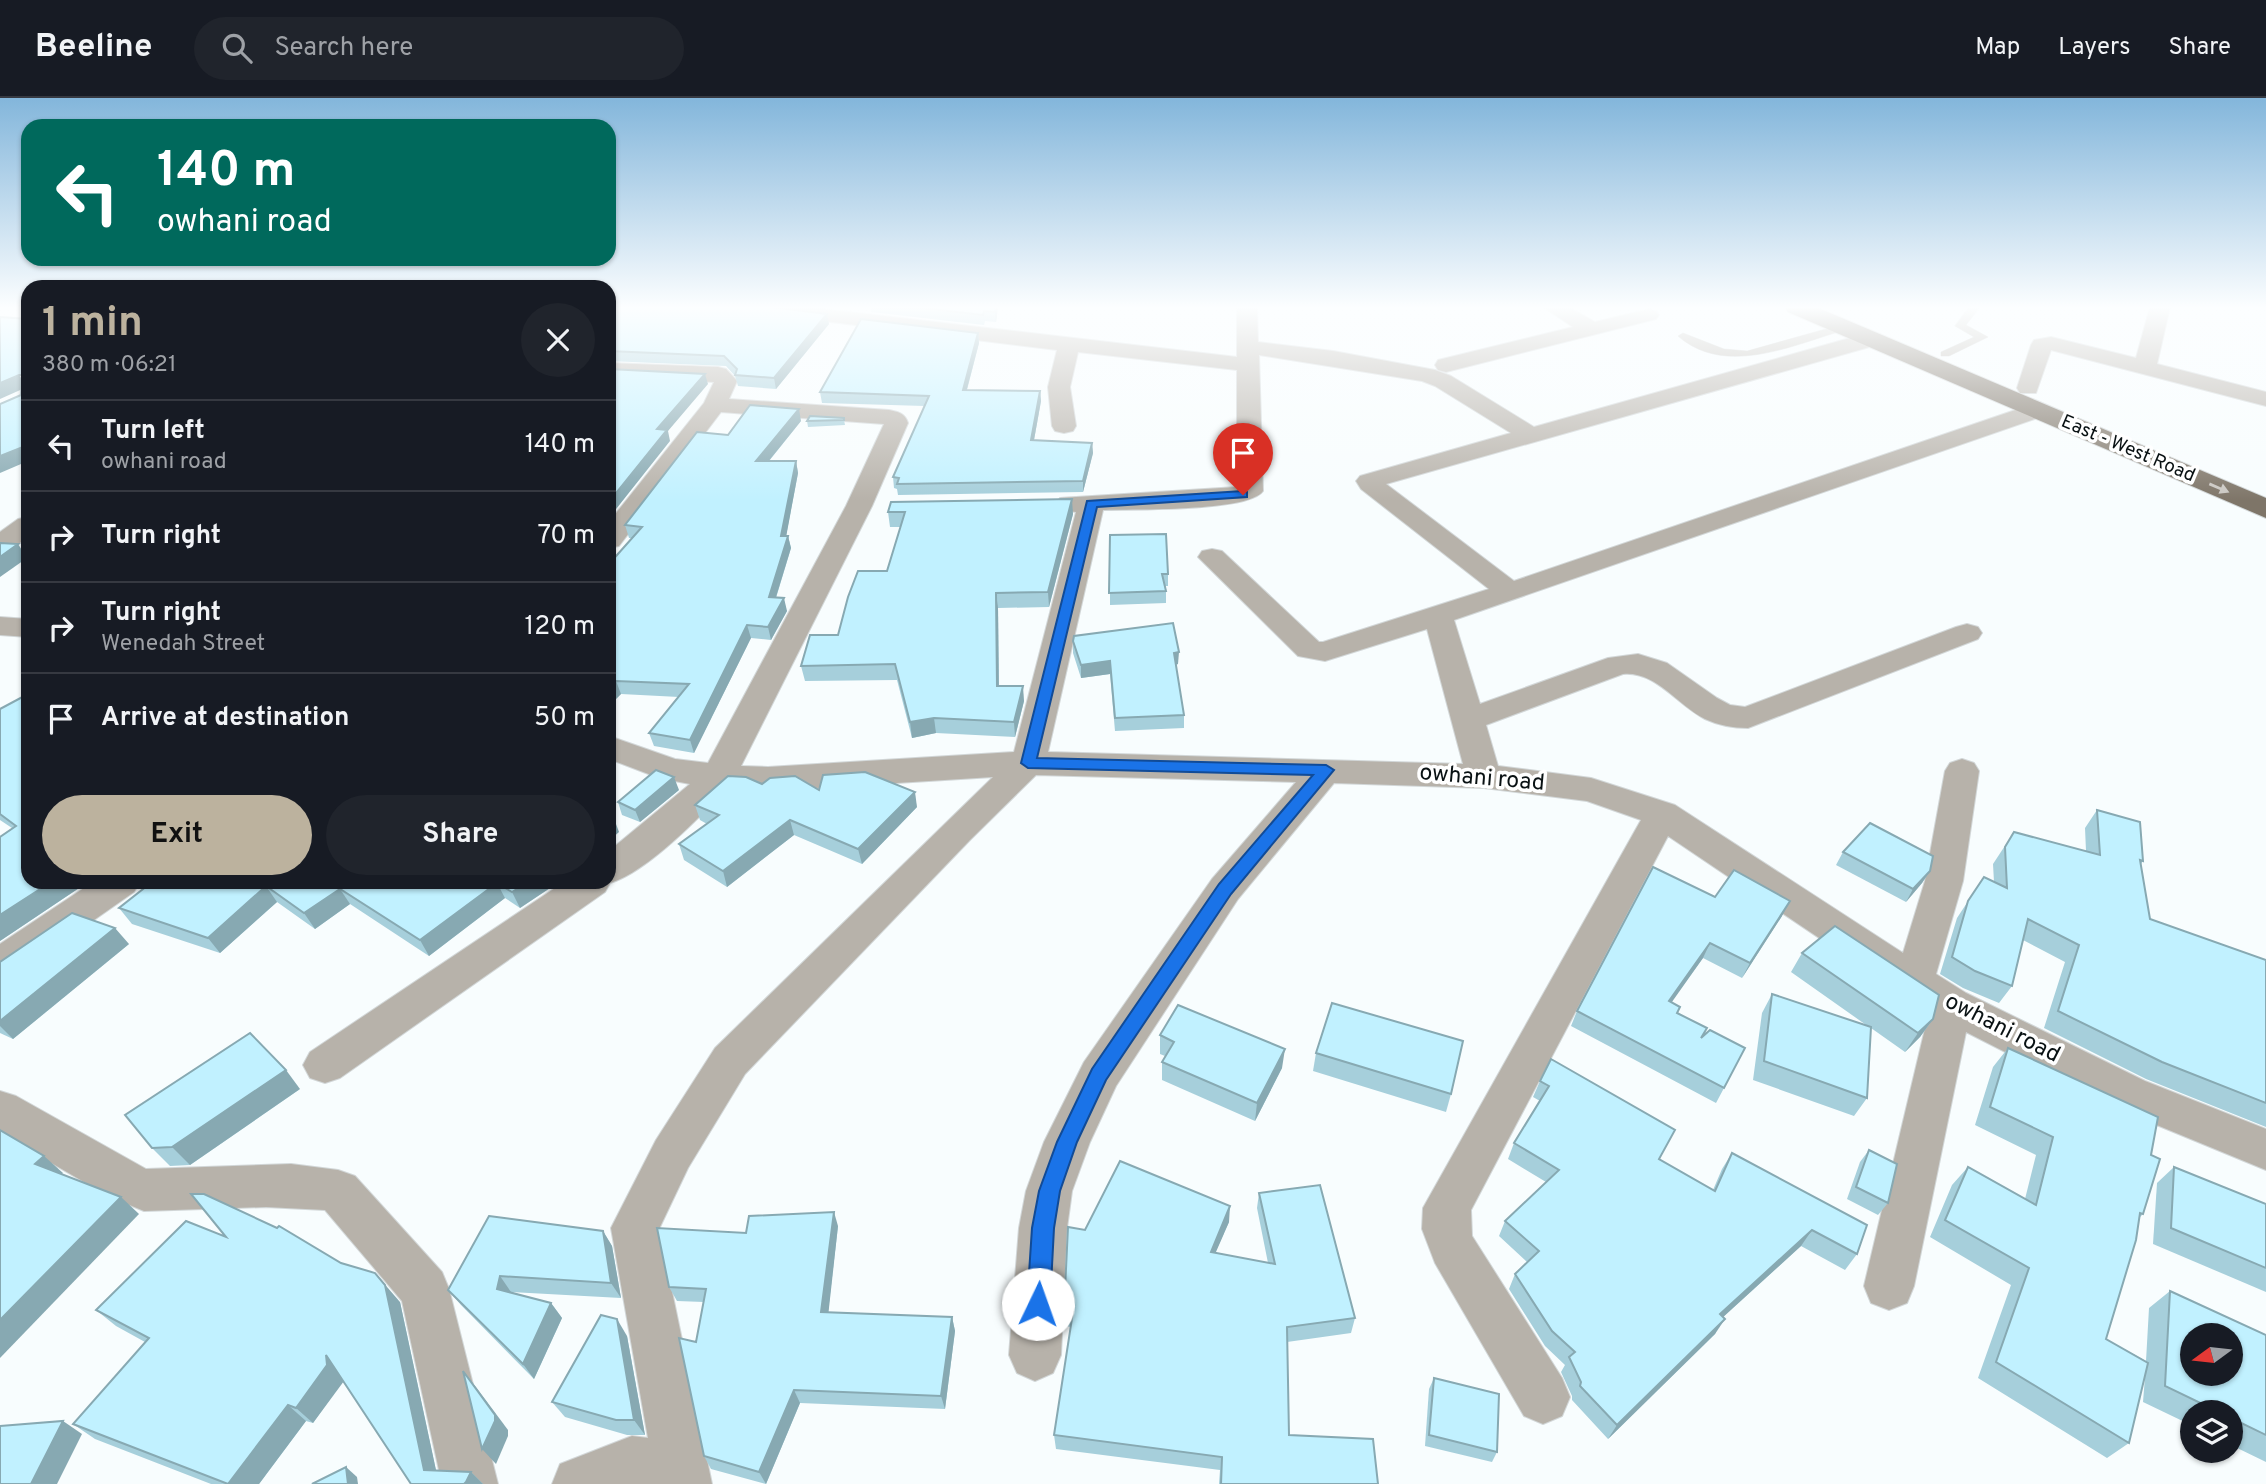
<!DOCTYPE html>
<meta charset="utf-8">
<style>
body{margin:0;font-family:Overpass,sans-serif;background:#20242c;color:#f1f3f6;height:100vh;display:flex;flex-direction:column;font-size:26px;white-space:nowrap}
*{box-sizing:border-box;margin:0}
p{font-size:23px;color:#9ea1a6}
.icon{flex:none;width:38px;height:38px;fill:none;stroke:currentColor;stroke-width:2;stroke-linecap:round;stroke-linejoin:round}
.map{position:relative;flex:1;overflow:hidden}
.sheet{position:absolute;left:21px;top:182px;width:595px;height:609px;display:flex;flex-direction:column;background:#171b24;border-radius:21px;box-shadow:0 2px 5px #0004}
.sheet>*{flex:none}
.banner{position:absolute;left:21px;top:21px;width:595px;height:147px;border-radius:21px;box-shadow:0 2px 5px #0004;background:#00695c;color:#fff;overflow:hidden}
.needle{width:46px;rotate:255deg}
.tools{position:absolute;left:2180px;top:1225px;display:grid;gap:14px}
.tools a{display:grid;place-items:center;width:63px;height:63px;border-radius:50%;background:#171b24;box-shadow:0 2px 5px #0004;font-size:35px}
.pin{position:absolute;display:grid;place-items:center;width:60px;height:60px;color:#fff;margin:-72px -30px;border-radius:50% 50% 50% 0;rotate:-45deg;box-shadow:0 0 7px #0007}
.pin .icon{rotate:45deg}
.me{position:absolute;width:77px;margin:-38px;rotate:3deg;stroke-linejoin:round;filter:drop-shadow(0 0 5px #0008)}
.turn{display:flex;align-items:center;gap:24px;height:147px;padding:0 21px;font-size:32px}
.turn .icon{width:91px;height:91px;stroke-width:2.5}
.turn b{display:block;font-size:49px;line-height:60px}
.round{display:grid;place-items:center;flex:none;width:74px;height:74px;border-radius:37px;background:#20242c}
.head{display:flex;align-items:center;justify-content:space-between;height:119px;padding:0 21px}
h1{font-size:42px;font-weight:700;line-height:52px;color:#bcb29e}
.cta{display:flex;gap:14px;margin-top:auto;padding:14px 21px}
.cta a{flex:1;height:80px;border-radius:42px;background:#bcb29e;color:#111;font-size:28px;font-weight:700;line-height:80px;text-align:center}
.cta a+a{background:#20242c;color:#f1f3f6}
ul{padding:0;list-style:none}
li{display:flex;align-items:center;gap:21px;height:91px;padding:0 21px;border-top:2px solid #363941}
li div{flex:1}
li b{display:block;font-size:26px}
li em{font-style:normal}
header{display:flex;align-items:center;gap:42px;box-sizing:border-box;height:98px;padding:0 35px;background:#171b24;border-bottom:2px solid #363941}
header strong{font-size:33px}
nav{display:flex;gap:38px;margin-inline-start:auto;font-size:24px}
.search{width:490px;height:63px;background:#20242c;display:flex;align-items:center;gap:18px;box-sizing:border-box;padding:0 24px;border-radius:38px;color:#9ea1a6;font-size:26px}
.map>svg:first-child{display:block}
</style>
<header>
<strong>Beeline</strong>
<div class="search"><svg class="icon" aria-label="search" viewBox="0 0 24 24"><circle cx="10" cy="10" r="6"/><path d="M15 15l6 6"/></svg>Search here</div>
<nav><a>Map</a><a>Layers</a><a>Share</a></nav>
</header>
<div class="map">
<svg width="2266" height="1386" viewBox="0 0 2266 1386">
<rect width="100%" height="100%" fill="#f8fdfe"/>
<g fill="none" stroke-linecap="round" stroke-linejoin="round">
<defs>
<g id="lane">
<path d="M1969,209H1980L1966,227L1988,239L1949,258H1941V254L1974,239L1955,228Z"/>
<path d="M1844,226L1848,227V231C1795,246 1726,280 1678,238L1683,235L1724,251L1747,253Z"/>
</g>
<g id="street">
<path d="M749,209H806L1237,259V209H1257L1258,244L1333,253L1435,272L1451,278L1534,329L1864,236H1880L1883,241L1880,246L1386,386L1514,483L2030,307H2046L2050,312L2046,317L1454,522L1480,606L1608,560L1638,556L1667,565L1717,600L1730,607L1745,609L1956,529L1967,526L1978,529L1982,535L1978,541L1748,630C1733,630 1718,627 1705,621C1677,607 1656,573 1623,576L1486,627L1498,668L1591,680L1675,707L1903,855L1925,783L1945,673L1950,665L1962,661L1974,665L1979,673L1963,783L1936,876L1966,895L2145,983L2266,1031V1072L2113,1009L1966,934L1914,1188L1907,1205L1889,1212L1871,1205L1864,1188L1929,914L1668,738L1471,1112L1472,1138L1562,1280L1570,1299L1562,1318L1543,1326L1524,1318L1435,1165L1422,1131L1423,1110L1641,722L1587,703L1484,690L1334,685L1238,801L1116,988L1090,1044L1072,1093L1067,1130L1061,1257L1053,1275L1035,1283L1017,1275L1009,1257L1019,1130L1026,1093L1044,1044L1084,964L1212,781L1296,684L1036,677L970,742L745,976L688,1070L659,1131L712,1386H552L560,1366L632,1338L648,1340L611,1130L656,1042L715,950L993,679L768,693L727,690C700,719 647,774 610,785L605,794L340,980L325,985L310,980L303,967L310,954L564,784H609V753L690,686L659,680L609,661V638L675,661L708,665L846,408L884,326L721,314L619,448L609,450V424L704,305L714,284L609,279V265L718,269L726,271L737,283L729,301L889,312C898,314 905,315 908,325L872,408L741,668L768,669L1014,654L1076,414L1060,412L1056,406L1060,400L1237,389V272L1078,254L1070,289L1076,328L1073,333L1064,335L1055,333L1052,328L1048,289L1057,252L759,215L752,213ZM1259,257L1422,283L1435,288L1511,335L1360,378L1356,383L1361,391L1489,491L1323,544H1319L1222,453L1212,451L1202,453L1198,459L1298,558L1325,563L1427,531L1463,666L1048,654L1103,412C1131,411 1249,414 1263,393Z"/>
<path d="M1543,209H1569L1595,224L1649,211L1656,213L1659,217L1656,221L1446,274L1438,272L1435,267L1438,262L1573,229Z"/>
<path d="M2150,209H2170L2157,266L2266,294V308L2051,252L2036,295H2020L2017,290L2031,247L2034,242L2051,239L2136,260Z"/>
<path d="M28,419V439L10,452L0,454V434L18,421Z"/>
<path d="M0,519L28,521V539L0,537Z"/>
<path d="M93,784H140L134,794L14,878L0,883V846Z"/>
<path d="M0,993L16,998L146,1071L291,1066L338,1072L355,1078L442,1174L449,1191L498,1386H442L402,1203L325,1112L266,1109L144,1113L108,1098L0,1035Z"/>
</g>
<path id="primary" d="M1785,209H1816L2266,400V420L1788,214Z"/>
</defs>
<use href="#lane" stroke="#d2d7d8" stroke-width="1"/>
<use href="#street" stroke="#d2d7d8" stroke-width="2"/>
<use href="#primary" stroke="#d2d7d8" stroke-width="2"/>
<use href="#lane" fill="#b7b2aa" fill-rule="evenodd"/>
<use href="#street" fill="#b7b2aa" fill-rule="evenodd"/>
<use href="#primary" fill="#7e7568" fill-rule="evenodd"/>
</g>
<g fill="#a6cfdb">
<path d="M609,209L829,226L776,291L738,288L735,278L726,268L609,263Z"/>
<path d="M871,209H998L996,224L985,223L984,227L871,214Z"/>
<path d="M978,235L979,245L967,292L1040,293L1041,303L1034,342L1092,345L1093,355L1083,394L898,397L897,391L894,390L893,379L925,308L822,305L820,294Z"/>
<path d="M844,322L845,327L808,329L807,323Z"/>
<path d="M801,323L769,363H796L798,375L786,438H788L791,450L776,500L787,513L771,542L751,540L694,655L654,648L649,635L679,599L621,596L613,604L609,603V466L633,440H629L625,427L728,337Z"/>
<path d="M888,414L1073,416L1049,509L998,510L999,588L1024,603L1015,639L936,635L912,640L897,582L805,583L801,568L838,537L887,473L901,429H890Z"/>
<path d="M1110,437L1168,476V488H1165L1166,493V505L1110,507Z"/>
<path d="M1073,543L1178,566L1176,567L1184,617V630L1115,633L1110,576L1081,580L1073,555Z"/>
<path d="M0,611L28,784H88L0,843V739L12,730L0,722Z"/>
<path d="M762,686L819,692L917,709L862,766L794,737L727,789L684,762L679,746L707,726L700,722L695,707Z"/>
<path d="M679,692L640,724L622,717L618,704Z"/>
<path d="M2097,712L2143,763L2141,766L2150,821L2266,862V1029L2146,981L2044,930L2065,864L2023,842L2012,888L1999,905L1963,890L1940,876L1957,820L1984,779L1994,784L1993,766L2014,734L2086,753L2085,730Z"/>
<path d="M1843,754L1930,773L1922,785L1906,804L1836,767Z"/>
<path d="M152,784H559L520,810L505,800L429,858L350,806L315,831L277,804L220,855L132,826L119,810Z"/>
<path d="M1715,799L1782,818L1742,880L1703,860L1671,904L1677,915L1703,938L1724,990L1716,1005L1571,928L1577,913Z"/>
<path d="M129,846L13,941L0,935V864Z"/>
<path d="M1802,855L1933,921L1920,939L1905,954L1871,930L1867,1000L1854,1018L1753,982L1762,915L1772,896L1869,929L1791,874Z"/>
<path d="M1160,937L1282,970L1255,1023L1162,982V964L1165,958L1160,956Z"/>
<path d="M2008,950L2151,1057L2143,1116L2140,1119L2106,1241L2146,1263L2149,1210L2170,1193L2266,1237V1364L2231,1347V1314H2193V1328L2143,1304L2145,1279L2129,1345L2107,1360L1978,1280L2011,1187L1930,1139L1952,1087L1968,1069L2025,1101L2036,1057L1975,1027L1993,969Z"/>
<path d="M1316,955L1451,996L1446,1014L1313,973Z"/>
<path d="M1551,961L1659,1061L1713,1092L1722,1071L1732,1055L1857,1156L1845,1172L1801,1148L1723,1219L1715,1236L1608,1341L1572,1302V1298L1561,1274L1565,1267L1545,1248L1509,1191L1515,1176L1527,1164L1499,1138L1505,1123L1546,1084L1508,1061L1514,1045L1540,1003L1533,999L1540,983Z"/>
<path d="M300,991L190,1067L170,1068L152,1050Z"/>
<path d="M1869,1052L1888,1105L1878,1117L1847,1101L1860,1064Z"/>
<path d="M2174,1069L2266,1106V1194L2153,1146L2157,1085Z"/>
<path d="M1259,1095L1355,1220L1351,1235L1287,1244L1289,1337L1378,1386H1219L1220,1372L1056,1351L1054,1337L1071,1229L1065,1228L1064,1213L1085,1132L1229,1124L1215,1155L1268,1165L1257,1110Z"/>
<path d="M838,1128L828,1214L952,1219L955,1233L945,1311L800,1305L766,1386L711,1371L704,1358L696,1244L704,1204L677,1203L669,1189L746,1135Z"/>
<path d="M603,1133L612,1148L621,1200L511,1194L551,1205L562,1220L534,1281L461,1207L448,1192Z"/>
<path d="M400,1204L436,1373L471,1374L483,1386H411L343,1283L313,1325L306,1323L259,1386H211L95,1341L73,1326L145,1244L116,1228L96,1212Z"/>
<path d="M627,1238L645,1337H627L565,1319L552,1304Z"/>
<path d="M1434,1280L1497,1354L1492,1364L1425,1348L1429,1291Z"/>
</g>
<g fill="#87a9b2">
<path d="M996,209H998L996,224L995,214Z"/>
<path d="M827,216L829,226L776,291L774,280Z"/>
<path d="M978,235L979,245L964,302L963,292Z"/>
<path d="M705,276L708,286L668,333L670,343L609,420V404L657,331Z"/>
<path d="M19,277L27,289L0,301V285Z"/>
<path d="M1040,293L1041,303L1032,353L1031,342Z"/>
<path d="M799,311L801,323L759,375L756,363Z"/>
<path d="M1092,345L1093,355L1083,394V383Z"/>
<path d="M28,347V363L0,375V358Z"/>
<path d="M796,363L798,375L784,450L781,438Z"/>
<path d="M1072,401L1073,416L1049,509L1048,494Z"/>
<path d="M788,438L791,450L772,512L769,499Z"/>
<path d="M18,446L27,460L0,479V459Z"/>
<path d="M996,495L998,510L999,604L997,588Z"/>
<path d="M784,500L787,513L771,542L768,529Z"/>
<path d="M747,527L751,540L694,655L690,642Z"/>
<path d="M1179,554L1178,566L1173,567L1174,555Z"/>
<path d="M1110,563V576L1081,580V567Z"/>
<path d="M616,583L621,596L613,604L609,590Z"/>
<path d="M1023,588L1024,603L1015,639L1014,624Z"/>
<path d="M934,620L936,635L912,640L910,624Z"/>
<path d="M674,679L679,692L640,724L635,712Z"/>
<path d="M915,694L917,709L862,766L858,751Z"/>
<path d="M613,718L619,734L609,743V721Z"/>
<path d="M790,722L794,737L727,789L723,773Z"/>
<path d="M1930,773L1922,785L1906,804L1913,791Z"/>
<path d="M51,784H88L0,843V817Z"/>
<path d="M528,784H559L520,810L512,794Z"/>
<path d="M497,785L505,800L429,858L420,842Z"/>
<path d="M266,788L277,804L220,855L208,840Z"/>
<path d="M340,791L350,806L315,831L304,815Z"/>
<path d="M1790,803L1782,818L1742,880L1750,865Z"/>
<path d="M115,830L129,846L13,941L0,928V923Z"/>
<path d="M1710,845L1703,860L1662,918L1669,903Z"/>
<path d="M1933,921L1920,939L1905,954L1918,935Z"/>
<path d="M1285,951L1282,970L1255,1023L1257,1005Z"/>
<path d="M286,972L300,991L190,1067L172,1049Z"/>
<path d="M44,1058L63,1075L54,1083L35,1066Z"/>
<path d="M121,1099L139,1116L0,1260V1222Z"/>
<path d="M1230,1108L1229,1124L1209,1170L1211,1154Z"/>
<path d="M834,1114L838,1128L827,1228L821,1214Z"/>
<path d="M1812,1132L1801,1148L1710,1231L1720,1216Z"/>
<path d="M603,1133L612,1148L621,1200L611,1185Z"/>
<path d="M375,1175L400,1204L439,1386L424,1372Z"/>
<path d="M500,1178L511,1194L509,1206L497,1191Z"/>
<path d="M551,1205L562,1220L534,1281L523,1266Z"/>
<path d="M952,1219L955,1233L945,1311L941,1298Z"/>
<path d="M617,1221L627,1238L645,1337L634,1322Z"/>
<path d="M1725,1221L1715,1236L1608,1341L1617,1327Z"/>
<path d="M326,1257L344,1283L313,1325L296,1310Z"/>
<path d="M463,1273L476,1289L508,1332V1338L496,1366L482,1351Z"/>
<path d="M794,1292L800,1305L766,1386L759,1374Z"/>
<path d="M288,1307L306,1323L259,1386H228Z"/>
<path d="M63,1323L82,1336L57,1386H31Z"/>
<path d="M346,1369L357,1379L358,1386H348Z"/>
<path d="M471,1374L483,1386H464Z"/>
</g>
<g fill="#c1f1ff" stroke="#87a9b2" stroke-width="2" fill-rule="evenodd">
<path d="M609,209H772L827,216L774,280L735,277L737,271L724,258L609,253Z"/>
<path d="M913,209H996L995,214L984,213L983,217Z"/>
<path d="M0,219L28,221V347L0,358V306L21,297L22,277H19L0,285Z"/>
<path d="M861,221L978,235L963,292L1040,293L1031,342L1092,345L1083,383L897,386L899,380L893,379L929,298L820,294Z"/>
<path d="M609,271L705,276L657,331L667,332L609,404Z"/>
<path d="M750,307L799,311L756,363H796L781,438H788L769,499L784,500L768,529L747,527L690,642L649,635L689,586L616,583L609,590V466L642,429L625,427L697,334L728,337Z"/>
<path d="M810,318L844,320V322L807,323Z"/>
<path d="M1072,401L1048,494L996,495L997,588H1023L1014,624L934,620L910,624L895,566L801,568L810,537H838L848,499L858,473H887L905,414H888L891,404Z"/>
<path d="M1166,436L1168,476H1162L1166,493L1109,495L1110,437Z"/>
<path d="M0,445L18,446L0,459Z"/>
<path d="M1173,525L1179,554L1174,555L1184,617L1115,620L1110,563L1081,567L1073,543L1074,538Z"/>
<path d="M28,596V784H51L0,817V739L16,728L0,716V611Z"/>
<path d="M656,672L674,679L635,712L618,704Z"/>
<path d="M865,674L915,694L858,751L790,722L723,773L679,746L719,717L695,707L728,678L746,679L762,686L770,680L795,678L819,692L823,677Z"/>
<path d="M2097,712L2140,724L2143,763L2140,762L2150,821L2266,862V1005L2162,964L2058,913L2079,847L2028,821L2012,888L1975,873L1952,859L1968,803L1984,779L2007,790L2005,749L2014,734L2100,757Z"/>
<path d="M1870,725L1933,758L1930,773L1913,791L1843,754Z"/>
<path d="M1653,769L1715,799L1734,772L1790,803L1750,865L1710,845L1669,903L1680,909L1677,915L1707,930L1701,940L1710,932L1745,950L1724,990L1577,913Z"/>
<path d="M152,784H528L512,794L497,785L420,842L340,791L304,815L266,788L208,840L119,810Z"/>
<path d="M72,815L115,830L0,923V864Z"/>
<path d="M1835,828L1939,897L1933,921L1918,935L1802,855Z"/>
<path d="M1772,896L1871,929L1867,1000L1764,963Z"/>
<path d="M1332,905L1463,943L1451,996L1316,955Z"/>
<path d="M1178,907L1285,951L1257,1005L1162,964L1174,944L1160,937Z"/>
<path d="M250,935L286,972L172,1049L152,1050L125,1017Z"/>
<path d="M2008,950L2158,1019L2151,1057L2160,1061L2143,1116L2140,1115L2136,1142L2106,1241L2148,1265L2129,1345L1996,1264L2029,1170L1945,1122L1968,1069L2036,1107L2053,1039L1990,1009Z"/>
<path d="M1551,961L1675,1032L1659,1061L1715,1093L1732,1055L1867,1127L1857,1156L1812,1132L1720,1216L1725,1221L1617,1327L1580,1288L1581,1284L1569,1259L1575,1254L1552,1233L1515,1176L1539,1153L1505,1123L1559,1072L1514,1045L1549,988L1540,983Z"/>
<path d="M0,1032L44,1058L35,1066L121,1099L0,1222Z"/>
<path d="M1869,1052L1897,1066L1888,1105L1856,1089Z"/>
<path d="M1120,1063L1230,1108L1211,1154L1275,1166L1259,1095L1320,1087L1355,1220L1287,1229L1289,1337L1373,1341L1378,1386H1221L1222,1359L1054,1337L1073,1214L1064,1213L1068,1129L1085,1132Z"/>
<path d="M2174,1069L2266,1106V1170L2171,1130Z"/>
<path d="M191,1096H204L277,1130L279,1128L341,1165L375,1175L385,1187L424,1372L471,1374L466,1384L464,1386H411L326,1257L327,1267L296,1310L288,1307L228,1386L73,1326L149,1240L96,1212L186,1123L226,1139Z"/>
<path d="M834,1114L821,1214L952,1219L941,1298L794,1292L759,1374L704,1358L679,1240L696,1244L706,1191L669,1189L657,1130L746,1135L749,1118Z"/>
<path d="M489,1118L603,1133L611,1185L500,1178L497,1191L551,1205L523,1266L448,1192Z"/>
<path d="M2170,1193L2266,1237V1337L2231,1320V1314H2219L2165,1288ZM2193,1237H2231V1276H2193Z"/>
<path d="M601,1217L617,1221L634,1322H616L552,1304Z"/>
<path d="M463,1273L495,1317V1323L482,1351Z"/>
<path d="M1434,1280L1499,1296L1497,1354L1429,1337Z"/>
<path d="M63,1323L31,1386H0V1328Z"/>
<path d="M346,1369L348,1386H312Z"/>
</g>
<defs><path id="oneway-solid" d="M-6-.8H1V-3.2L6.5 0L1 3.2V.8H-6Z" transform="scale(1.75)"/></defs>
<use fill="#cbc8c3" href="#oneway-solid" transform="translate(2219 390) rotate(23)"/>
<linearGradient id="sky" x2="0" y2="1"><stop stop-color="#83b6db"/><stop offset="0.52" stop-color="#fcfeff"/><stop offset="1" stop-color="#fcfeff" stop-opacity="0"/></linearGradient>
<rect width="2266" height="403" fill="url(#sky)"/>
<path fill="#1a73e8" stroke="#114b97" stroke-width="2" d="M1243,393L1247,394V399L1097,409L1037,660L1326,667L1334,672L1231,796L1106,982L1077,1044L1060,1093L1054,1130L1050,1206L1047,1214L1038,1218L1030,1214L1027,1206L1032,1130L1039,1093L1057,1044L1092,971L1219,786L1313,677L1028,670L1021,665L1087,403Z"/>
<g text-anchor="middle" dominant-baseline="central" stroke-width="7" stroke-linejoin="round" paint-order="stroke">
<g font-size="19" fill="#091113" stroke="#fff">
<text transform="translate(2128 351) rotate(23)">East - West Road</text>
</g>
<g font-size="23" fill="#091113" stroke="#fff">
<text transform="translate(1482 681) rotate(5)">owhani road</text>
<text transform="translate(2002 931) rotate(27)">owhani road</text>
</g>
</g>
</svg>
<div class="tools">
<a><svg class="needle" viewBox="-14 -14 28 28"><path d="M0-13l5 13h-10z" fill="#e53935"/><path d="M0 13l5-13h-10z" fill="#9ea1a6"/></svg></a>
<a><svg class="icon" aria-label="layers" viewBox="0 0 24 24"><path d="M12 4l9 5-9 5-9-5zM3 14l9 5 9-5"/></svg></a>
</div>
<div class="pin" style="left:1243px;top:397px;background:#d93025"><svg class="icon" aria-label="arrive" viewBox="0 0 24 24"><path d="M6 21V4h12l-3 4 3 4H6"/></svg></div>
<svg class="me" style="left:1038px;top:1206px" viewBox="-20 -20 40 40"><circle r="19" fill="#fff"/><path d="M0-13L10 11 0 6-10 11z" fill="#1a73e8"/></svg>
<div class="banner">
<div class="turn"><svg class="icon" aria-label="left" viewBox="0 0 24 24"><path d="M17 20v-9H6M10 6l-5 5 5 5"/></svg><div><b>140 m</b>owhani road</div></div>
</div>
<section class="sheet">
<div class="head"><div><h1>1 min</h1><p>380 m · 06:21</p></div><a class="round"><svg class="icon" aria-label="close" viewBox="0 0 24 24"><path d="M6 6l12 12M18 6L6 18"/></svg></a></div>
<ul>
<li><svg class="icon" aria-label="left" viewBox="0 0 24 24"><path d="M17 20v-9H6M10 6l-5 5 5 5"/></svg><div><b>Turn left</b><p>owhani road</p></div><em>140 m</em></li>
<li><svg class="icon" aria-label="right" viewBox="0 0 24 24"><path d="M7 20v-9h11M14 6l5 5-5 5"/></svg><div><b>Turn right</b></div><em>70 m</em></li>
<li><svg class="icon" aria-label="right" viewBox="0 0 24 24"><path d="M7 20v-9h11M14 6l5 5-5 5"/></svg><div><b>Turn right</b><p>Wenedah Street</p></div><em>120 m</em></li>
<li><svg class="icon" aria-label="arrive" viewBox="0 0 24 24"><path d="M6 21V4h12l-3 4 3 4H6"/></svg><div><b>Arrive at destination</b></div><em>50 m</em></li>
</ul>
<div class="cta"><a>Exit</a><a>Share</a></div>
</section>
</div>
